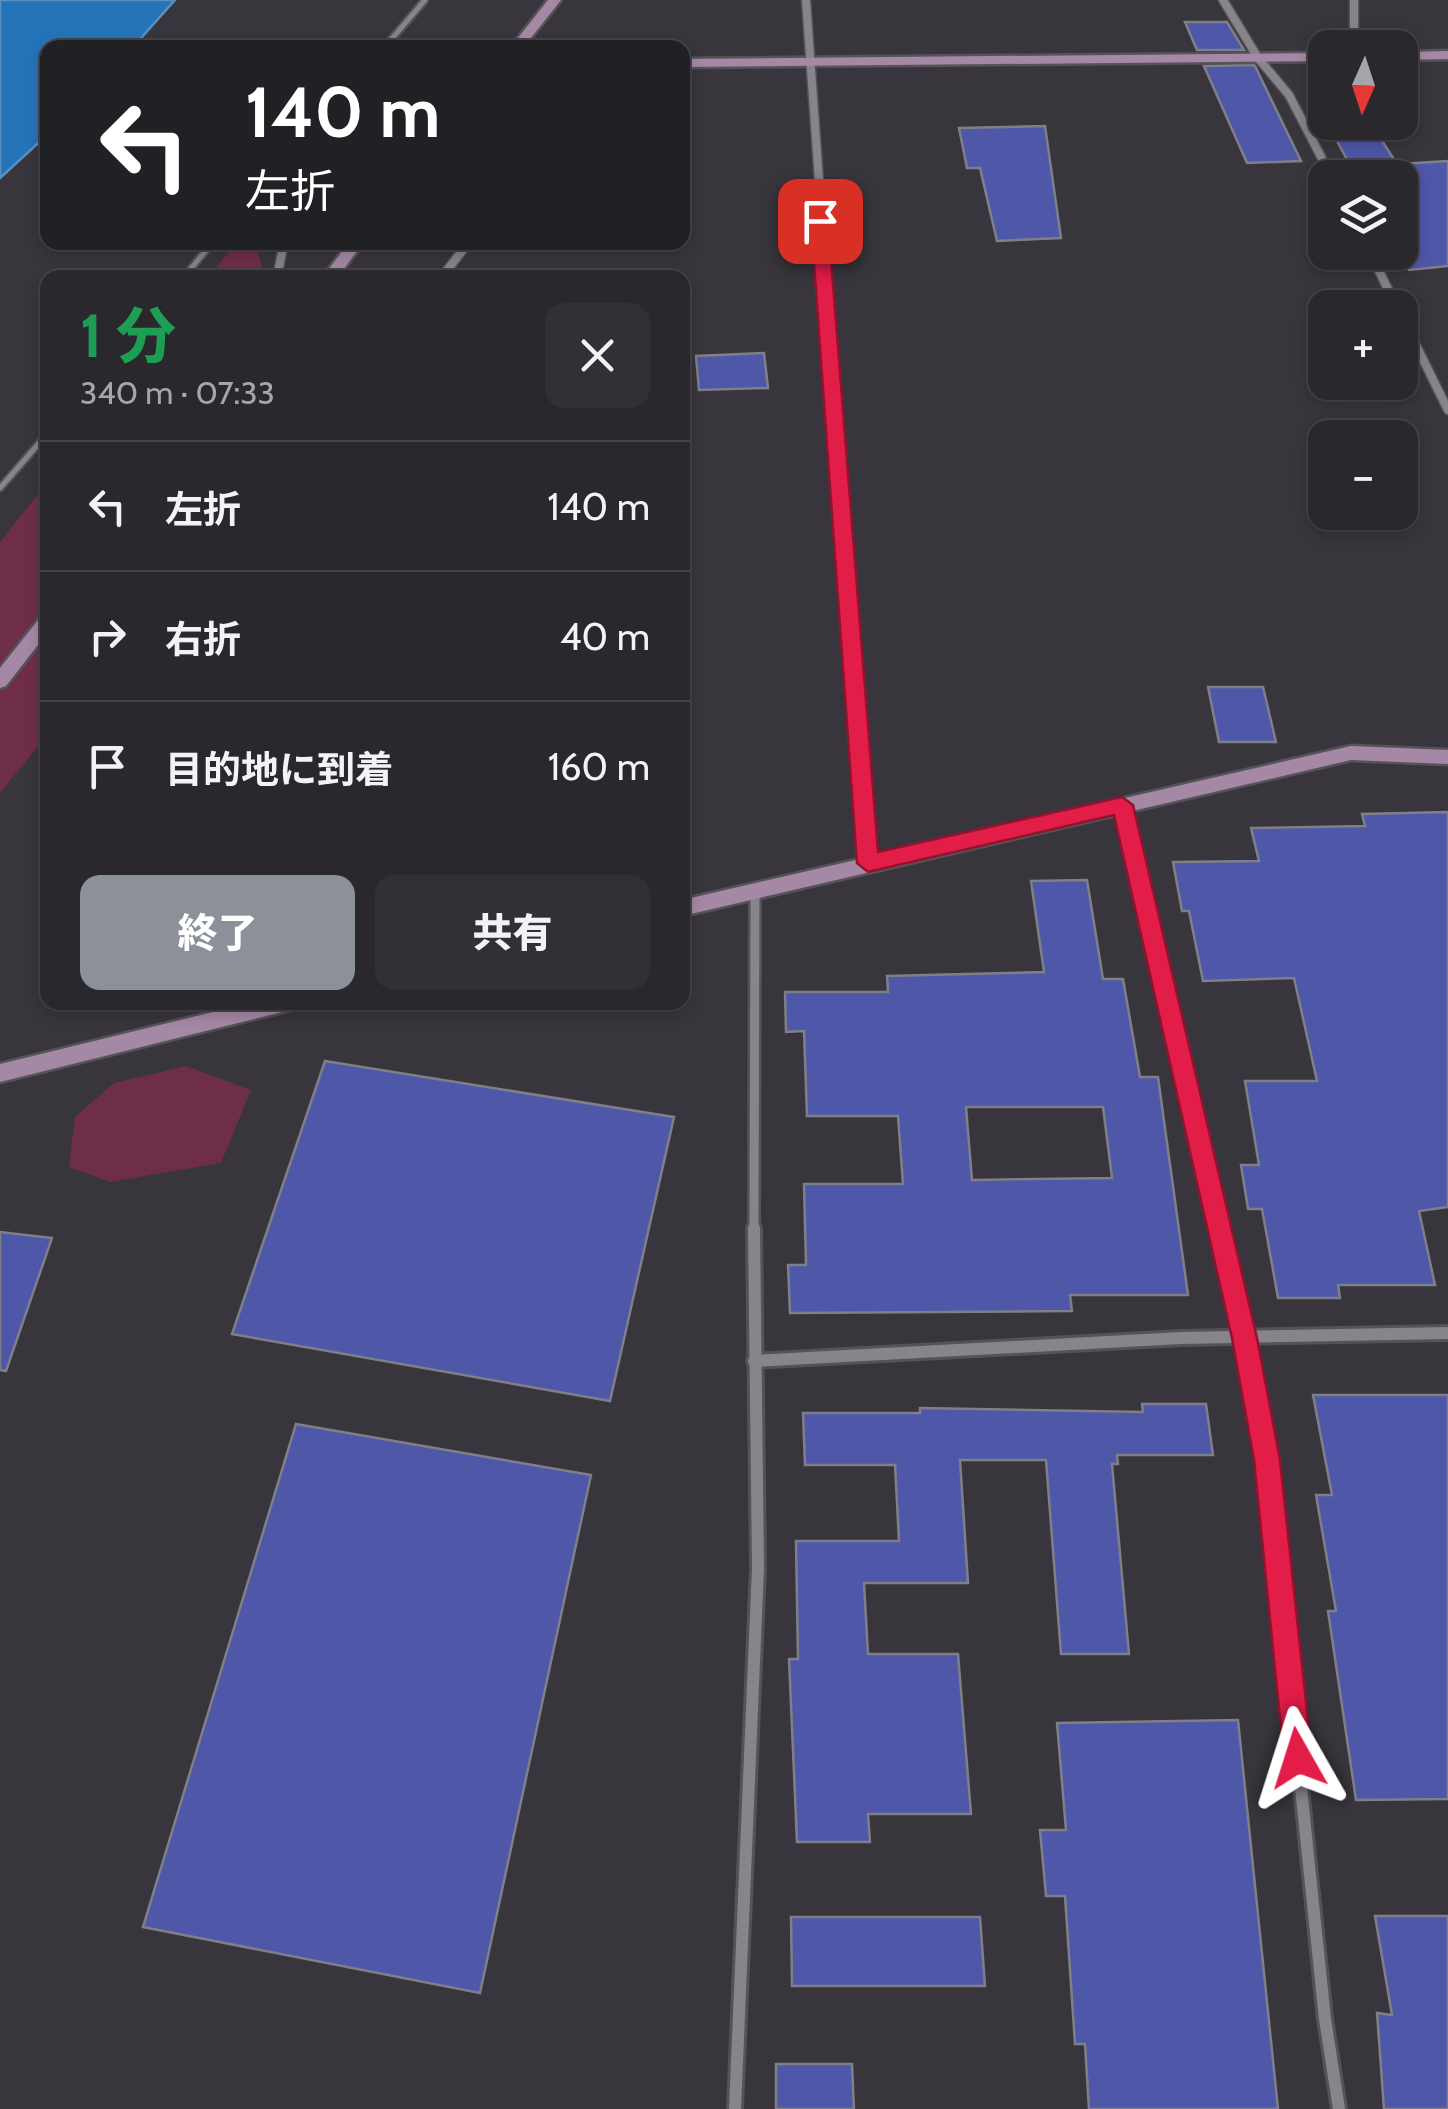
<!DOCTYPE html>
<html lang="ja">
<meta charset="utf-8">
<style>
body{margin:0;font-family:Cabin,"Noto Sans JP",sans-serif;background:#323035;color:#f1f3f6;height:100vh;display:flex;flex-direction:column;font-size:38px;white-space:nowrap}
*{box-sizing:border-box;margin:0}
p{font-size:32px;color:#a5a6aa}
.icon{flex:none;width:55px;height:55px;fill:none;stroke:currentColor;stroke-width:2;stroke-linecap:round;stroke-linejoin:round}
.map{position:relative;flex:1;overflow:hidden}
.sheet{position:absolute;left:40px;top:270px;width:650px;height:740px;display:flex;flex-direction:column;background:#2a282d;border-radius:20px;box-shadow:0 5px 15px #0003,0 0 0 2px #464449}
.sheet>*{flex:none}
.guide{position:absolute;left:40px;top:40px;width:650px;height:210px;border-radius:20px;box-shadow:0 5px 15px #0003,0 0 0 2px #464449;background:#202124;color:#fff;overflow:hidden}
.needle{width:65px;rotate:183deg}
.tools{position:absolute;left:1308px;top:30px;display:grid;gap:20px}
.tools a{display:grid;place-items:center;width:110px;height:110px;border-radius:20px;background:#2a282d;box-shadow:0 5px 15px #0003,0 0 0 2px #464449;font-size:50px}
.pin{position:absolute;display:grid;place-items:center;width:85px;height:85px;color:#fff;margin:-42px;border-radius:20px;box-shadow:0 5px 15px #0006}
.me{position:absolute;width:110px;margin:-55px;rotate:354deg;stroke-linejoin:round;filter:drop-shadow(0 0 8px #0008)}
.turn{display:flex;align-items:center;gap:35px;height:210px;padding:0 40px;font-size:45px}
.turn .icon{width:130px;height:130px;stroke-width:2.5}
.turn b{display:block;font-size:70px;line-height:85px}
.round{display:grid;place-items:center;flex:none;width:105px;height:105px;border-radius:20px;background:#323035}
.overview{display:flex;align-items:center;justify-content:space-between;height:170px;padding:0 40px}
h1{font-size:60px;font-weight:800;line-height:75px;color:#1e9e55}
.action{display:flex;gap:20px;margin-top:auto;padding:20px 40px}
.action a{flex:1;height:115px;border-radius:20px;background:#8c9099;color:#fff;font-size:40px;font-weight:800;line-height:115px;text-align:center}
.action a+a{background:#323035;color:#f1f3f6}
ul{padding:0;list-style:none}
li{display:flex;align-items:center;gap:30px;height:130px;padding:0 40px;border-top:2px solid #464449}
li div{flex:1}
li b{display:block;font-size:38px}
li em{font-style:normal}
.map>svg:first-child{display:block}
</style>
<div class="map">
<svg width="1448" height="2109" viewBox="0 0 1448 2109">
<rect width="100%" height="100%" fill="#38353c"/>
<g fill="#6f2e48">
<path d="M237,243H256L264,277H207Z"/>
<path d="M47,483V735L0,793V542Z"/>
<path d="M186,1066L251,1090L221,1163L110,1182L69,1167L75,1117L114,1083Z"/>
</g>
<path fill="#2574b8" stroke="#5990c1" stroke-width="2.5" d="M0,0H175L133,47L48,48L47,135L0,178Z"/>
<g fill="#4f57a9" stroke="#7e7f88" stroke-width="2.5" fill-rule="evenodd">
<path d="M1185,22H1227L1244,50H1197Z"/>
<path d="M1254,65L1255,66L1301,161L1247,163L1204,66Z"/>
<path d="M1045,126L1061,238L997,241L980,168H967L959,128Z"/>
<path d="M1379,136L1400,169V164L1448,161V266L1409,270L1400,253V178H1357L1337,141Z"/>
<path d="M764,353L768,388L699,390L696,356Z"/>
<path d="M1208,687H1263L1276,742H1219Z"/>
<path d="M1448,812V1207L1419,1211L1435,1285H1338L1340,1298H1278L1262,1209H1248L1241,1165H1259L1245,1081H1317L1294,978L1203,981L1189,911H1182L1173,862L1259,861L1251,828L1365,826L1362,814Z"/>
<path d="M1087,880L1103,979H1123L1140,1077H1158L1188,1295H1070L1072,1311L790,1313L788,1265H806L804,1184H903L898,1116H807L804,1031L786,1032L785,992H888L887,976L1044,972L1031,881ZM966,1107H1103L1112,1178L972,1180Z"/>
<path d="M325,1061L674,1117L610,1401L232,1334Z"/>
<path d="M0,1232L52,1238L6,1371L0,1370Z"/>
<path d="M1313,1395H1448V1799L1356,1800L1328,1611H1336L1316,1495H1332Z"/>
<path d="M1142,1404H1206L1213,1455H1117L1118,1464H1112L1129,1654H1061L1046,1460H960L968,1583H864L868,1654H958L971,1814H868L870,1842H797L789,1659H798L796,1541H899L895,1465H805L803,1413H920V1408L1143,1412Z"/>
<path d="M296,1424L591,1475L480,1993L143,1927Z"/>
<path d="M1238,1720L1278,2109H1089L1085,2044H1075L1065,1896H1046L1040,1830H1066L1057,1723Z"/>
<path d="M1375,1916H1448V2109H1384L1377,2013L1392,2015Z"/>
<path d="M791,1917H980L985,1986H792Z"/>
<path d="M776,2064H852L854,2109H776Z"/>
</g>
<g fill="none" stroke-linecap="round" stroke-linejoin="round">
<defs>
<g id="lane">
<path d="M384,48L425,0"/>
<path d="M183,278L213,242"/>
<path d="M0,488L48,433"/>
</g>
<g id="street-far2">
<path d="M806,0L845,541"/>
<path d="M1223,0L1258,58L1289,95L1332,178"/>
<path d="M1354,0V48"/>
<path d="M1370,252L1397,308"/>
<path d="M277,278L284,242"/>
<path d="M441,278L469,242"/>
<path d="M1400,313L1448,410"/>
</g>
<g id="street-far1">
<path d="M845,538L868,863"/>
<path d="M1122,805L1219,1230"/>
<path d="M754,1230L755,890"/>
</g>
<g id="street">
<path d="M1219,1228L1267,1461L1325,2019L1339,2109"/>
<path d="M754,1361L1181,1338L1448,1333"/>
<path d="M735,2109L758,1568L754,1228"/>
</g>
<g id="secondary">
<path d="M548,0H561L523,48H510Z"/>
<path d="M1448,51V59L1400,60V52Z"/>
<path d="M1325,53V61L682,67V59Z"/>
<path d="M349,242H364L337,278H322Z"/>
<path d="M48,613V632L6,686L0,688V668L42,615Z"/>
<path d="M1351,746L1448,750V764L1351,760L682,916V900Z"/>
<path d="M254,1002H300L297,1008L290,1010L0,1082V1064Z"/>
</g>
</defs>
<use href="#lane" stroke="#555358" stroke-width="9"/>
<use href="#street-far2" stroke="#555358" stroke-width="11"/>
<use href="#street-far1" stroke="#555358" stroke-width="14"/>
<use href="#street" stroke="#555358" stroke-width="18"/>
<use href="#secondary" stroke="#555358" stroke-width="5"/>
<use href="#lane" stroke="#87848c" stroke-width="5"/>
<use href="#street-far2" stroke="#87848c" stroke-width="8"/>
<use href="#street-far1" stroke="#87848c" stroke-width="9"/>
<use href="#street" stroke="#87848c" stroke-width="12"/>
<use href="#secondary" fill="#a588a6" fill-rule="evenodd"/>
</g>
<path fill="#e11d48" stroke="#92132f" stroke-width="2.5" d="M820,216L828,221L878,852L1122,797L1133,805L1257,1338L1280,1460L1312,1758L1308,1768L1298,1772L1288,1768L1284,1758L1254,1460L1232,1338L1114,815L868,872L857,863L811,221Z"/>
</svg>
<div class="tools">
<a><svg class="needle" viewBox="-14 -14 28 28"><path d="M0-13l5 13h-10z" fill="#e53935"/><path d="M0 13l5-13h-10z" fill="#a5a6aa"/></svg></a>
<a><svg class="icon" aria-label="layers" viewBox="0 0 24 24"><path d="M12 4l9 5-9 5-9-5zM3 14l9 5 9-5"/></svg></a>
<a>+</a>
<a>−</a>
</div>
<div class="pin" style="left:820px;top:221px;background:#d93025"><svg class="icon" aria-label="arrive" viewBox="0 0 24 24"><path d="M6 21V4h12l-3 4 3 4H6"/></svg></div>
<svg class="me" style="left:1298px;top:1758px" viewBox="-20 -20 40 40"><path d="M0-17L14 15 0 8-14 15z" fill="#e11d48" stroke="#fff" stroke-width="4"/></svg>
<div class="guide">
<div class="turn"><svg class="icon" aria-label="left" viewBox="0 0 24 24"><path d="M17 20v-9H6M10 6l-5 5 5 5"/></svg><div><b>140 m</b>左折</div></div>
</div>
<section class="sheet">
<div class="overview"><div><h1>1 分</h1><p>340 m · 07:33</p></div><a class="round"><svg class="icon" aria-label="close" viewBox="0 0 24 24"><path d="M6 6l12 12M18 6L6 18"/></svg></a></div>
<ul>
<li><svg class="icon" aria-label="left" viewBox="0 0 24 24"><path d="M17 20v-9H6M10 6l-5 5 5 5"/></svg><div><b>左折</b></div><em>140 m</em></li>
<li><svg class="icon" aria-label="right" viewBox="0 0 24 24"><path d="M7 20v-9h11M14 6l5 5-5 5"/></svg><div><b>右折</b></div><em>40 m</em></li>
<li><svg class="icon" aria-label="arrive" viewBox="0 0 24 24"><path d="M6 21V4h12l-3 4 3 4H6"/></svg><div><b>目的地に到着</b></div><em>160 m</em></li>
</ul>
<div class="action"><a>終了</a><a>共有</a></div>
</section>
</div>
